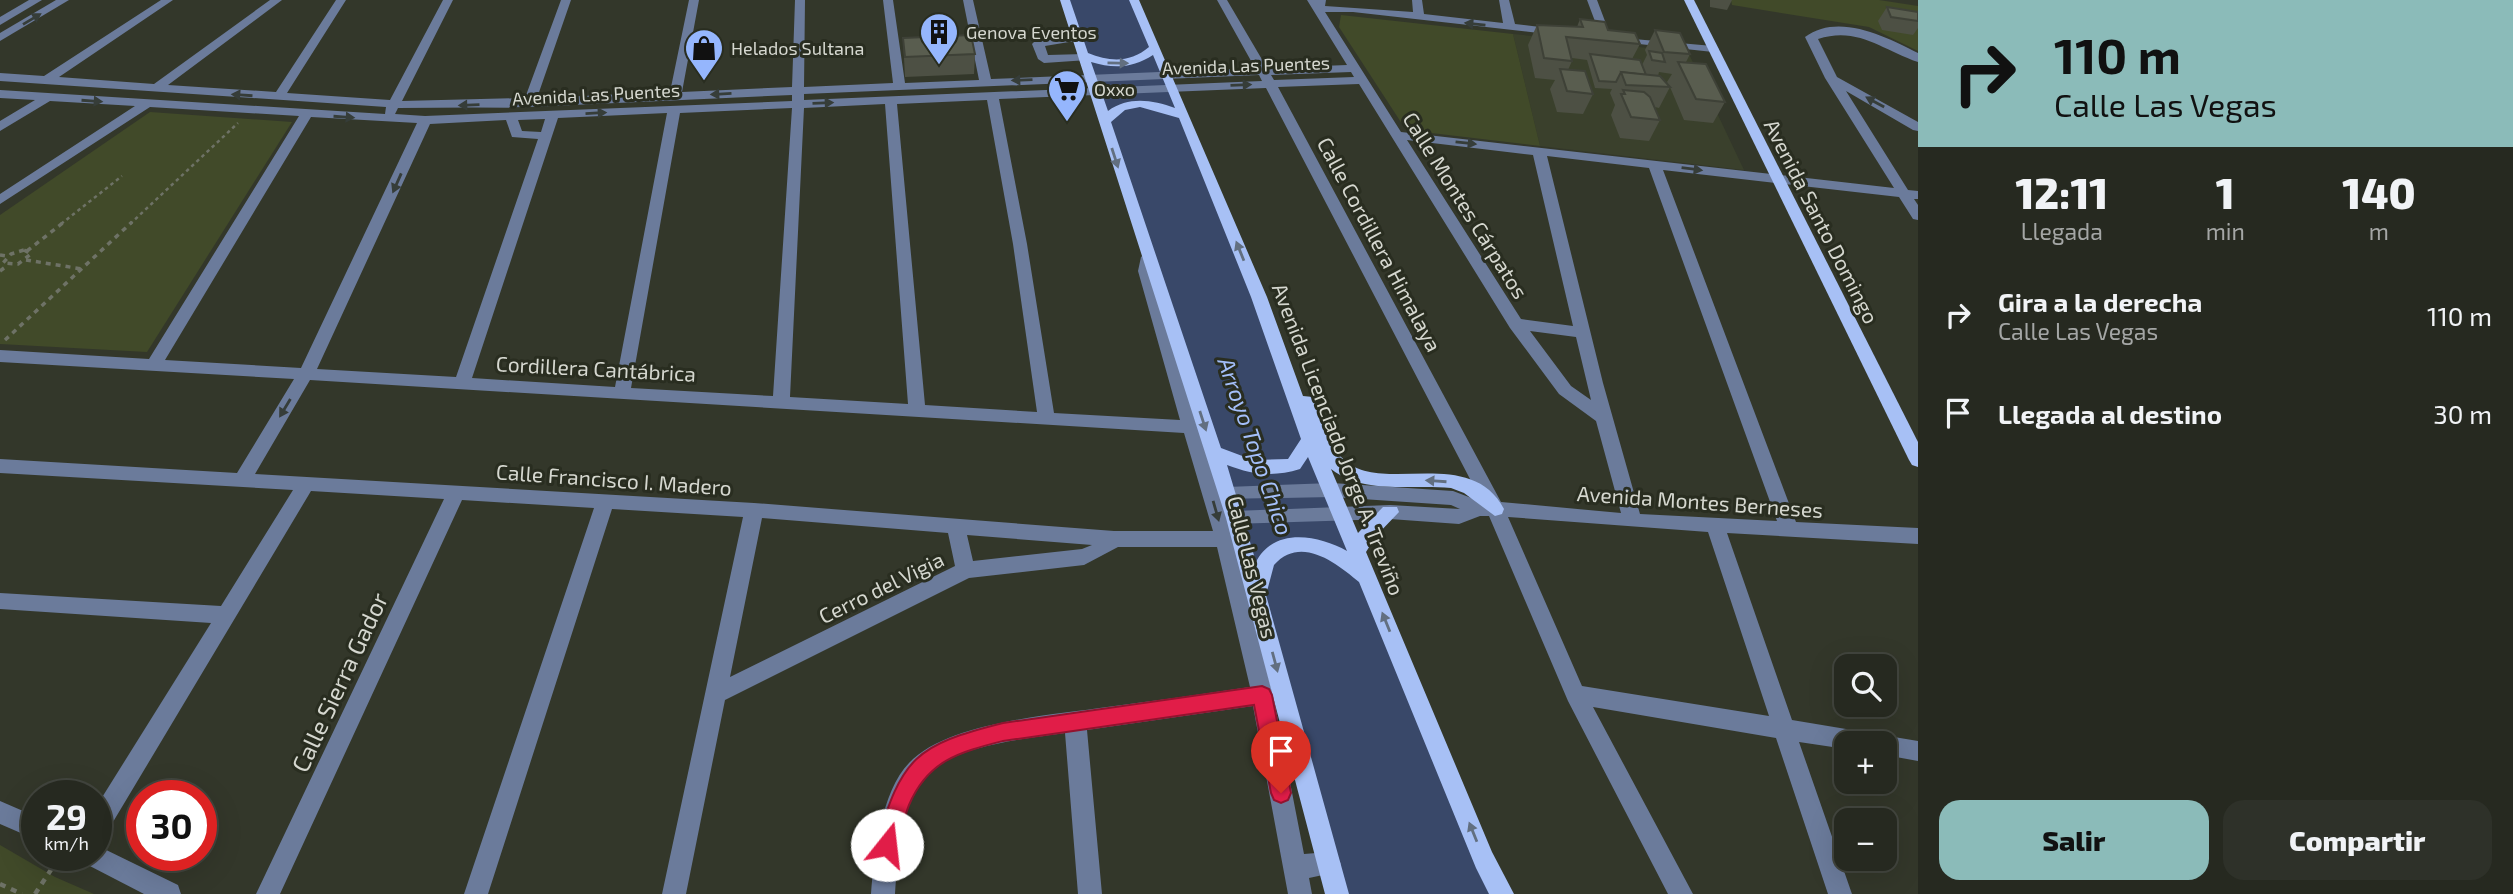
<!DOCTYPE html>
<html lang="es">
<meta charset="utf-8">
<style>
body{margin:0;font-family:"Exo 2",sans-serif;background:#2e3129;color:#f1f3f6;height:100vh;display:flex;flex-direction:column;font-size:26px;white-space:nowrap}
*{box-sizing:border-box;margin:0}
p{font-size:23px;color:#a4a6a5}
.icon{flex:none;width:38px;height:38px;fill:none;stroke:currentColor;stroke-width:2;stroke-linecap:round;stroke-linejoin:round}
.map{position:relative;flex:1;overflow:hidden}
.drawer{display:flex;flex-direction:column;background:#262920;width:595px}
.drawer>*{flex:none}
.guide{background:#8bbbb9;color:#111;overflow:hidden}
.controls{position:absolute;left:1834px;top:654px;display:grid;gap:14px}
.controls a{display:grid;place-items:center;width:63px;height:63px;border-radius:14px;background:#262920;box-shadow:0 7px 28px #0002,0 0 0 2px #42453e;font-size:35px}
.speed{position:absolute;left:21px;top:780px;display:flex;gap:14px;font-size:35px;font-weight:700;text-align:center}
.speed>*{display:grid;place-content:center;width:91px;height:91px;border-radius:50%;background:#262920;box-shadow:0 7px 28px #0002,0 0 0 2px #42453e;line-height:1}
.speed small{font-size:18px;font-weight:400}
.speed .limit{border:10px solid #d22;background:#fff;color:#111}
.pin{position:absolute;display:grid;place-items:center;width:60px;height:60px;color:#fff;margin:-72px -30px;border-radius:50% 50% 50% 0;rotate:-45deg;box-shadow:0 0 7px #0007}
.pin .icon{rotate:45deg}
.me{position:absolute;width:77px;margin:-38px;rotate:16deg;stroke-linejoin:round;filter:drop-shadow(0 0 5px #0008)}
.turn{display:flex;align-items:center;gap:24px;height:147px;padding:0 21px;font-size:32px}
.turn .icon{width:91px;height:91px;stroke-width:2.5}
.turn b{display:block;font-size:49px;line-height:60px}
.eta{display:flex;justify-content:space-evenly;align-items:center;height:119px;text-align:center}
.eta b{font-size:42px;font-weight:800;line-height:49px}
.primary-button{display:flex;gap:14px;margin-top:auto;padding:14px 21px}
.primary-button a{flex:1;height:80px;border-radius:21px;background:#8bbbb9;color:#111;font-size:28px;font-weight:800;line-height:80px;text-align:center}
.primary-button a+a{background:#2e3129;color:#f1f3f6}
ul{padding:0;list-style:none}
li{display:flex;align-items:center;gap:21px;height:98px;padding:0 21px}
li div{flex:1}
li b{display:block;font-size:26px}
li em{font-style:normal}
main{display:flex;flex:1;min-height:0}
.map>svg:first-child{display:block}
</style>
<main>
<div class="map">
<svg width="1918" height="894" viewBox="0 0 1918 894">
<rect width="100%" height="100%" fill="#33372a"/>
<path fill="#3a402c" d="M1513,34L1688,52L1744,170L1540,146Z"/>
<g fill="#414a29">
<path d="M1731,0H1879L1918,6V51L1869,27L1732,5Z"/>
<path d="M1341,15L1513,34L1540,146L1406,130L1339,27Z"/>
<path d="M150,112L292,122L147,352L0,344V215Z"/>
<path d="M0,845L55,877L94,894H0Z"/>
</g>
<path fill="#394869" d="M1065,0H1134L1502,894H1337Z"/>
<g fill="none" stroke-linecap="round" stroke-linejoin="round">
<g stroke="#6e7266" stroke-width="2.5" stroke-dasharray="3.5 3.5" stroke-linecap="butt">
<path d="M61,224L122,176"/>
<path d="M130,224L238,123"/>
</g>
<g stroke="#6e7266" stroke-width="3.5" stroke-dasharray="5 5" stroke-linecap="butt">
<path d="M24,250L31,254L18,264L3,263L11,254Z"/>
<path d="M27,251L64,222"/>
<path d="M0,255L7,256"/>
<path d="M26,260L82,269"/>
<path d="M0,271L8,265"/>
<path d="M5,340L132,222"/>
</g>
<g stroke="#6e7266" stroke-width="4.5" stroke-dasharray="6 6" stroke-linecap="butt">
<path d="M0,884L22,894"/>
<path d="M35,894L60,856"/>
</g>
<g fill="#6b7b9b" fill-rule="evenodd">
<path d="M29,0H42L0,25V17Z"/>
<path d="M56,0H69L0,41V33Z"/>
<path d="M161,0H173L59,77L154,84L270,0H282L168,85L276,92L336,0H346L287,93L390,100L443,0H453L402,101L525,98L561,0H571L537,98L670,92L689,0H699L682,92L792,87L795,0H805L804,87L893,83L883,0H893L905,83L979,80L963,0H973L991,79L1255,68L1217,0H1227L1267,68L1347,65L1307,0H1326L1325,6L1413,12L1412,0H1422L1424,14L1503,23L1499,0H1509L1515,24L1556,29L1562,32L1556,35L1353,12H1325L1401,132L1894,188L1825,78L1805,37C1838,12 1887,37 1918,53V62C1882,50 1858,26 1818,39L1837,77L1918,122V131L1913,130L1846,91L1908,190L1918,191V199H1914L1918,205V220L1913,219L1899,197L1663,170L1796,522L1918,528V544L1727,533L1792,720L1918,741V761L1885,755V744H1846V749L1799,742L1852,894H1828L1776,738L1593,707L1693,894H1668L1568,701L1489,516H1480L1459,524L1390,519L1230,524L1273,695L1304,854L1329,852L1337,856L1341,864L1337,872L1309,878L1312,894H1288L1253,706L1087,730L1102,894H1078L1065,733C1025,739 950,745 923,779C899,811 898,856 895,894H871C874,855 881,792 909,763C948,722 1053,715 1107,707C1154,701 1202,694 1250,687L1217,547H1118L1084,565L969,578L725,700L686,894H662L743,517L612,509L488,894H464L594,508L462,500L280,894H256L444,499L311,491L104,837L96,840V807L211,623L0,609V593L221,606L293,490L0,473V459L237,473L294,379L0,362V350L149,359L299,116L150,107L0,204V194L135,106L50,101L0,131V121L35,100L0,98V90L385,114L386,107L0,81V73L44,76ZM1351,72L1354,77L1274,80L1271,75ZM1259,75L1262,81L804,100V94ZM1359,84L1510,328L1559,394L1596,421L1621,513L1501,502L1278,87ZM1266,88L1482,502L1453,491L1332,483L1227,487L1219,491L1161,302L1152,271L1155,257L1148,252L1141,257L1138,271L1180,420L1054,413L1027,244L999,99ZM792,95V101L425,116L395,114L398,108L529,107ZM987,100L1013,244L1037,412L925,405L897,104ZM885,104L908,404L790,397L804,108ZM792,108L773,396L631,388L680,113ZM667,113L615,387L472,378L558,118ZM311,117L417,123L301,368L165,360ZM545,119L541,132L522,131L518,120ZM506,120L512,137L538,139L456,377L317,369L430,124ZM1407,140L1533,155L1573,326L1521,319ZM1547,156L1649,168L1777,521L1640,514L1603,383ZM1530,331L1576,337L1591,400L1571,386ZM310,380L1184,433L1213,531H1114L754,503L255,474ZM1332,497L1451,505L1460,509L1390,505L1235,511L1227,515L1222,499ZM1508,517L1708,532L1769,716L1582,686ZM762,518L948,533L955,566L730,677ZM967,535L1092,545L1082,549L973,561Z"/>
<path d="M1587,0H1597L1611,37L1713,46L1719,49L1713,52L1602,40Z"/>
<path d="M1077,35L1083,38L1081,40L1045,46L1048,55L1084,54L1090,58L1088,60L1044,63L1038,59L1032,44L1034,42Z"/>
<path d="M0,801L37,817V840L0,824Z"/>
<path d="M96,845L178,885L181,894H144L86,864L82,856H96Z"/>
</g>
<g fill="#a7c0f5" fill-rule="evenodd">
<path d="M1060,0H1070L1088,53C1110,62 1130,63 1149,47L1129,0H1139L1267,297L1303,396L1313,397C1324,416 1327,444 1344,460C1382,495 1470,445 1504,509L1502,514L1495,516L1464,493L1451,488C1411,484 1365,495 1331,469L1358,533L1383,507H1397L1399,512L1376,536L1366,552L1492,852L1514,894H1489L1476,868L1359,582C1336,563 1301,535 1274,565L1266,595L1349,894H1325L1226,518ZM1153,55L1175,108C1152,100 1129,96 1108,111L1091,62C1114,69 1133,68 1153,55ZM1140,107L1179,118L1251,297L1301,439L1288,459L1253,460L1221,448L1111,122L1125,110ZM1308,457L1347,551C1318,535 1274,527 1256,562L1227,465C1253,475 1274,477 1300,469Z"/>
<path d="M1684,0H1694L1918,442V467L1912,465L1909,460Z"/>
</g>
</g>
<g fill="#4d5044" fill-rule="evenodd">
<path d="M1710,0H1732L1727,10L1710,7Z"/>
<path d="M1887,7L1918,12V28L1913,35L1882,30L1878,21Z"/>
<path d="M1580,19L1608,30L1640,44L1632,59L1642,65L1647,55L1645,50L1655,30L1690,54L1686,62L1725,102L1713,123L1684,120L1670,87L1659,108L1655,107L1660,120L1649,141L1620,138L1611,115L1615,105L1610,93L1612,89L1595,88L1587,60L1572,58V61L1568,70L1593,94L1583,114L1557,112L1550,89L1555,80L1535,78L1528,45L1537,25L1577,27ZM1659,72L1672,74L1667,82L1669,86L1658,76Z"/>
<path d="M903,38L975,54L974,74L905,77Z"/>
</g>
<g fill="#595d4f" stroke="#3e4137" stroke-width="2">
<path d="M1887,7L1918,12V21L1891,17Z"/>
<path d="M1580,19L1605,22L1608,30L1635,33L1640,44L1566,37L1572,61L1544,58L1537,25L1583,27Z"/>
<path d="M1655,30L1680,33L1690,54L1664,52Z"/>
<path d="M971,35L975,54L905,57L903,38Z"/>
<path d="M1649,51L1662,53L1665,62L1652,60Z"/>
<path d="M1590,54L1640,60L1646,75L1621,72L1616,82L1599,81Z"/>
<path d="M1678,62L1706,64L1725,102L1696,99Z"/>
<path d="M1560,69L1585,71L1593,94L1567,91Z"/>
<path d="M1621,72L1660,76L1670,87L1626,85Z"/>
<path d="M1623,90L1644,92L1650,97L1660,120L1631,117L1621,94H1625Z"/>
</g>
<defs><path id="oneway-solid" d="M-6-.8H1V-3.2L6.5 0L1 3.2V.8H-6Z" transform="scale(1.75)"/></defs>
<g fill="#363d39">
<use href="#oneway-solid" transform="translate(32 19) rotate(-31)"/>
<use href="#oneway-solid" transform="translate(1475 24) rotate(-174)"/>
<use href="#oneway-solid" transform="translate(1022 80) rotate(178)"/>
<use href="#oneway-solid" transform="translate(1241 85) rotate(-2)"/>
<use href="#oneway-solid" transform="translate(721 94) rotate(177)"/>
<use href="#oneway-solid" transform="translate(242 95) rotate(-176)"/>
<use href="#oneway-solid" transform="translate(92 101) rotate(4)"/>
<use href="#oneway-solid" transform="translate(1875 102) rotate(-151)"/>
<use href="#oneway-solid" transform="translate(823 103) rotate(-2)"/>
<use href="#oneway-solid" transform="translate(469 105) rotate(178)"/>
<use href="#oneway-solid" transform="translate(596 113) rotate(-3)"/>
<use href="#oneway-solid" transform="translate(344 117) rotate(4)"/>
<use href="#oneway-solid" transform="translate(1466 143) rotate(6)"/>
<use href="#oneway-solid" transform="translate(1692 169) rotate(7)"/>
<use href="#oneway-solid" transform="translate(397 183) rotate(114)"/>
<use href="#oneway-solid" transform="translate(285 408) rotate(121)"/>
<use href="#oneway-solid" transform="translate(1216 511) rotate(74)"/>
</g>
<g fill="#626f80">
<use href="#oneway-solid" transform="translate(1118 63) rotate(1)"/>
<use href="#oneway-solid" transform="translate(1115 158) rotate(72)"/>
<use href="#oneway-solid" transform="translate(1240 251) rotate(-112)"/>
<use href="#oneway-solid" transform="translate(1203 421) rotate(72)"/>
<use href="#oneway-solid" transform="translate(1436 481) rotate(-176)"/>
<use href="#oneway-solid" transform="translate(1386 622) rotate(-112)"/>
<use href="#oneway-solid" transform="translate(1275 662) rotate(75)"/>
<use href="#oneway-solid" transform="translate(1473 832) rotate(-112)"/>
</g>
<path fill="#e11d48" stroke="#92132f" stroke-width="2" d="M1262,686L1269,689L1272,695L1291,793L1288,800L1281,803L1274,800L1271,793L1254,705L1003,741C960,752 928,760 909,805C903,820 901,837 895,852L887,855L880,852L876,845C902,757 915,745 1003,723Z"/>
<defs>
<symbol id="building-pin" viewBox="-11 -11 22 30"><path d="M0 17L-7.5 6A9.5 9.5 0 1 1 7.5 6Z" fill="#95b6fd" stroke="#292d20"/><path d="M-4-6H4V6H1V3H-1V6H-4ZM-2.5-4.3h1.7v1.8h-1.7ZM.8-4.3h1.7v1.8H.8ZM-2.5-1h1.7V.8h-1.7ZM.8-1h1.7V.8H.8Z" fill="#111"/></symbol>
<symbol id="shop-pin" viewBox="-11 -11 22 30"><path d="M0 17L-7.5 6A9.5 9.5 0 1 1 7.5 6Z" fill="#95b6fd" stroke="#292d20"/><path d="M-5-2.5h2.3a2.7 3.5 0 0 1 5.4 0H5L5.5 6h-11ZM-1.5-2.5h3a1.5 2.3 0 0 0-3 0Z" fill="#111"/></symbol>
<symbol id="supermarket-pin" viewBox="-11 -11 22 30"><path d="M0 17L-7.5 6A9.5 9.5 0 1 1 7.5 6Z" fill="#95b6fd" stroke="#292d20"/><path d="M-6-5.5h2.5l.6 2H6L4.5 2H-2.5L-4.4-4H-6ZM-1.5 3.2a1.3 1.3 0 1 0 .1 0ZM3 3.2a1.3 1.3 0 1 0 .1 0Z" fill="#111"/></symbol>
</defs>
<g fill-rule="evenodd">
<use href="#building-pin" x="917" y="10" width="44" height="60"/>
<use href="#shop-pin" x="682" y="26" width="44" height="60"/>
<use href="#supermarket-pin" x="1045" y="67" width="44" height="60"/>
</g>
<g text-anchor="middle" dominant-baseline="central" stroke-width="6" stroke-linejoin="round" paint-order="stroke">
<g font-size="18" fill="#d5d7cf" stroke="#292d20" text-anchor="start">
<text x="966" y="32">Genova Eventos</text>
<text x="731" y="48">Helados Sultana</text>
<text x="1094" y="89">Oxxo</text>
</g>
<g font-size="18" fill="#d5d7cf" stroke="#292d20">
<text transform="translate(1246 65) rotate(-2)">Avenida Las Puentes</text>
<text transform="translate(596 94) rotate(-3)">Avenida Las Puentes</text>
</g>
<g font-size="21" fill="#d5d7cf" stroke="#292d20">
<text transform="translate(1466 205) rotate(58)">Calle Montes Cárpatos</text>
<text transform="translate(1822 221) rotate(63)">Avenida Santo Domingo</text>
<text transform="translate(1380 244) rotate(62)">Calle Cordillera Himalaya</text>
<text transform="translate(596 368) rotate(3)">Cordillera Cantábrica</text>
<text transform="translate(1339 439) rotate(69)">Avenida Licenciado Jorge A. Treviño</text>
<text transform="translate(614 479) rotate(4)">Calle Francisco I. Madero</text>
<text transform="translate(1700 501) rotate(4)">Avenida Montes Berneses</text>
<text transform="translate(1253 567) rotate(76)">Calle Las Vegas</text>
<text transform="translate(881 587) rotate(-26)">Cerro del Vigia</text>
</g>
<g font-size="23" font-style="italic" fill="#a4bffa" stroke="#292d20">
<text transform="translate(1256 446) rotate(71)">Arroyo Topo Chico</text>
</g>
<g font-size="24" fill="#d5d7cf" stroke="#292d20">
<text transform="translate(339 682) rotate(-65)">Calle Sierra Gador</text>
</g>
</g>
</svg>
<div class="controls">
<a><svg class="icon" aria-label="search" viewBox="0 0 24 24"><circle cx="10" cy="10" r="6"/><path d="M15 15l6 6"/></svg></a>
<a>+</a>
<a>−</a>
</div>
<div class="speed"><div>29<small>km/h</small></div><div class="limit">30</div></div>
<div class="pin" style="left:1281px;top:793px;background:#d93025"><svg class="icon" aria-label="arrive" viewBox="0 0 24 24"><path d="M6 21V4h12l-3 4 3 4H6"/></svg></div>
<svg class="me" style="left:887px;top:845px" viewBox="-20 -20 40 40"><circle r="19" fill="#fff"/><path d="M0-13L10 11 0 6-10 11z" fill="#e11d48"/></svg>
</div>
<section class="drawer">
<div class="guide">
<div class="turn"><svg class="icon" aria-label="right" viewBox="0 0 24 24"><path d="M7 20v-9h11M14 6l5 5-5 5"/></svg><div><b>110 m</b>Calle Las Vegas</div></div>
</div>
<div class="eta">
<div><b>12:11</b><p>Llegada</p></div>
<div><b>1</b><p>min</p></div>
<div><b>140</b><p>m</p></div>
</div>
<ul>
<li><svg class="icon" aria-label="right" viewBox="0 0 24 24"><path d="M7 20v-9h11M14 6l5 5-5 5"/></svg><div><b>Gira a la derecha</b><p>Calle Las Vegas</p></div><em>110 m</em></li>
<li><svg class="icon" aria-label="arrive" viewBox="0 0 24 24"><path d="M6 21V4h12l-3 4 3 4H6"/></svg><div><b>Llegada al destino</b></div><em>30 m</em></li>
</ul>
<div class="primary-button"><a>Salir</a><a>Compartir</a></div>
</section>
</main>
